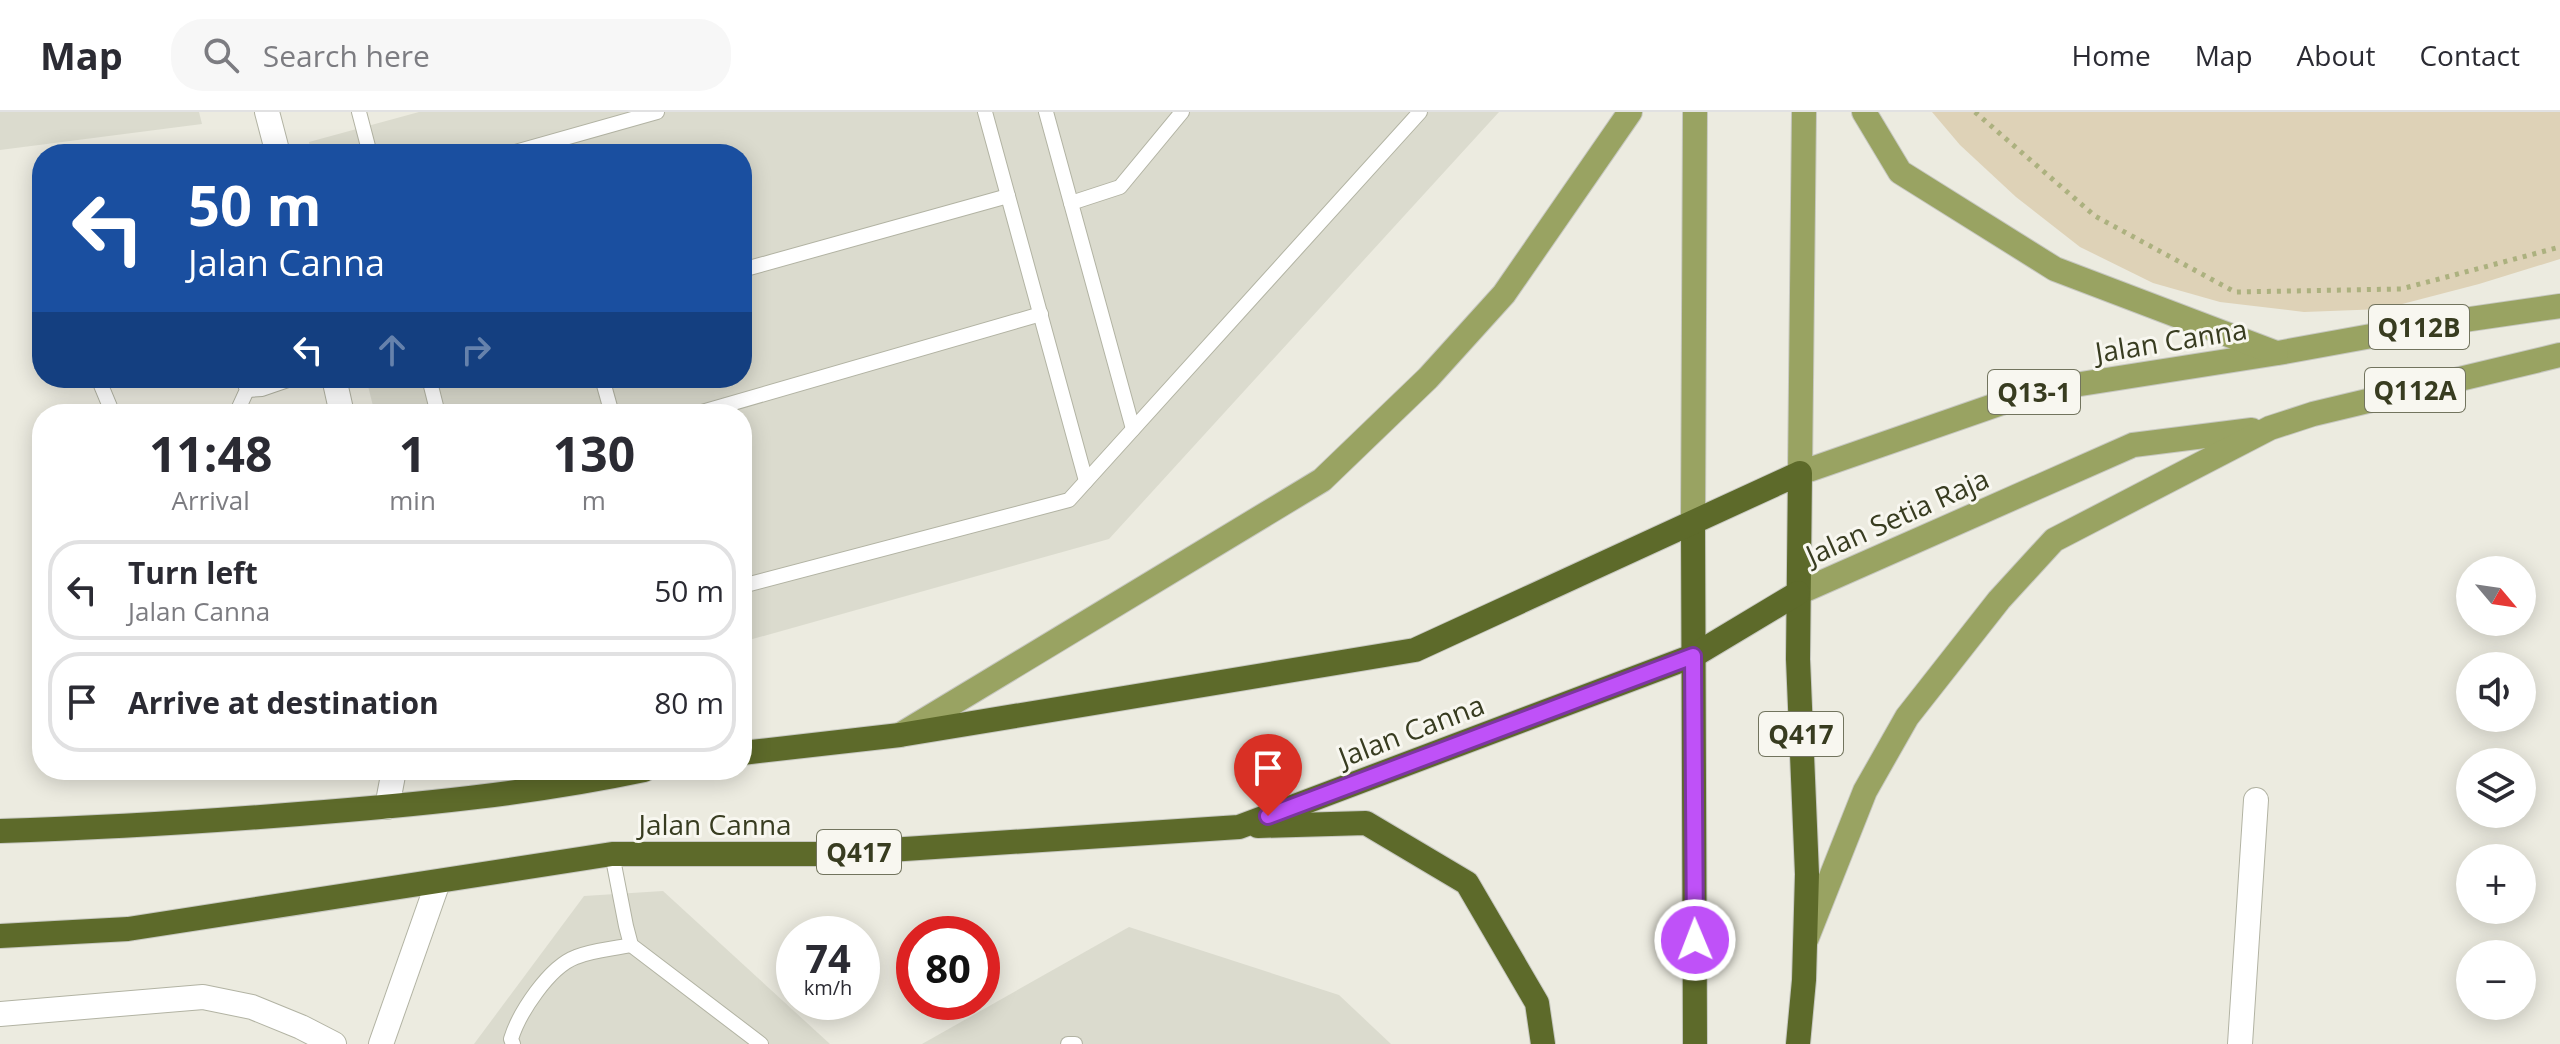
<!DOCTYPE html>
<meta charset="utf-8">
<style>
body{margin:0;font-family:"Open Sans",sans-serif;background:#f7f7f7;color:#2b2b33;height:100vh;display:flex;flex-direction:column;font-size:30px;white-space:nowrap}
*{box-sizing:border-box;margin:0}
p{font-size:26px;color:#7c7c81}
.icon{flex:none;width:44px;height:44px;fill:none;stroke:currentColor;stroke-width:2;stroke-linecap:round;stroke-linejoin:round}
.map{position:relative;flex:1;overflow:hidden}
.side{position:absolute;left:32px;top:292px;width:720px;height:376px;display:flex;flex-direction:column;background:#fff;border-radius:32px;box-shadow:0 4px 20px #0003}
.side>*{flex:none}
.top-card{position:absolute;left:32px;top:32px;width:720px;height:244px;border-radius:32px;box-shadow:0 4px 20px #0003;background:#1a4fa0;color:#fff;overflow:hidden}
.needle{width:52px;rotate:119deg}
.buttons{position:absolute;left:2456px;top:444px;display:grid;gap:16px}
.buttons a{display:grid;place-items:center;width:80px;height:80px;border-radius:50%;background:#fff;box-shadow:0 4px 20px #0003;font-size:40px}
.speed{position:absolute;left:776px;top:804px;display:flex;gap:16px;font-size:40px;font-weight:700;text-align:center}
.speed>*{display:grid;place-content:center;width:104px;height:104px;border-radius:50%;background:#fff;box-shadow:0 4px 20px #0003;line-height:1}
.speed small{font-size:20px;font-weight:400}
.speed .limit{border:12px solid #d22;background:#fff;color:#111}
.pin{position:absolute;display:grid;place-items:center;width:68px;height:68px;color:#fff;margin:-82px -34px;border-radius:50% 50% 50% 0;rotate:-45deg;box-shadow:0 0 8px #0007}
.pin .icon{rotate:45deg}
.me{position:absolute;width:88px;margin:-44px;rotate:359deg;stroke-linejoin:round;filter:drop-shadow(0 0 6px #0008)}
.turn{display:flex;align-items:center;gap:28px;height:168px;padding:0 24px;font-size:36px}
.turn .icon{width:104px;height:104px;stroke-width:2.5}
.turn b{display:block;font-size:56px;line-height:68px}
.lanes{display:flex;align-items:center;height:76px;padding:0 24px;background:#0003;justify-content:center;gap:40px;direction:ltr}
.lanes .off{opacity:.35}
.eta{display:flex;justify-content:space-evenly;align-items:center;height:136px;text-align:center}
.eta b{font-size:48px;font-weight:700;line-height:56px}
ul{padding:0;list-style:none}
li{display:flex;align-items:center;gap:24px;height:100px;margin:0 16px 12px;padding:0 8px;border:4px solid #e1e1e2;border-radius:32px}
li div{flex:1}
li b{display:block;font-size:30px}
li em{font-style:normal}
header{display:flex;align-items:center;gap:48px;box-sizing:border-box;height:112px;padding:0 40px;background:#fff;border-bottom:2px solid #e1e1e2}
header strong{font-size:38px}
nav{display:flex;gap:44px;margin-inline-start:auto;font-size:28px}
.search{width:560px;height:72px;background:#f7f7f7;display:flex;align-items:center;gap:20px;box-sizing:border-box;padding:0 28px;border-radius:32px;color:#7c7c81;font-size:30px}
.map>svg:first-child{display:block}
</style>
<header>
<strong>Map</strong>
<div class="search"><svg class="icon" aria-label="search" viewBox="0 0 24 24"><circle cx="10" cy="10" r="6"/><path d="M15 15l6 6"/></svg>Search here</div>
<nav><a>Home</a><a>Map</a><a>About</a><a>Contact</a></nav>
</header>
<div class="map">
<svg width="2560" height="932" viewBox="0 0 2560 932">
<rect width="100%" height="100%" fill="#ecebe0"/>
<g fill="#dbdbce">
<path d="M0,0H199L202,12L0,38Z"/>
<path d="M419,0H1499L1109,427L742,530V302H375L366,266H742V42H311L309,30Z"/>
<path d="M663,779L830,932H474L584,784Z"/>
<path d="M1129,815L1339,883L1391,932H922Z"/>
</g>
<path fill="#ded2b7" d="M1932,0H2560V147L2479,172L2383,197L2304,200L2220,190L2153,171L2080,135L2016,85L1960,33Z"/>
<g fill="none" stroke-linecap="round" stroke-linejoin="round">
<defs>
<g id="lane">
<path d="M359,0L370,42"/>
<path d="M985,0L1086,369"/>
<path d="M1046,0L1133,317"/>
<path d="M508,42L657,0"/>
<path d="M1071,91L1120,75L1182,0"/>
<path d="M742,158L1008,84"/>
<path d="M98,266L113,302"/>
<path d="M429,266L438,302"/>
<path d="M602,266L612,302"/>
<path d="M247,278L262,277L294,266"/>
<path d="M236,302L247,278L243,266"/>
<path d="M695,302L1041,202"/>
<path d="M742,474L1069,388L1420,0"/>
<path d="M612,742L626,814L631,833L761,932"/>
<path d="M513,932L511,927C519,901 549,855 576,845C593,838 613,837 631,833"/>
<path d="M1068,932H1075"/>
</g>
<g id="street">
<path d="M267,0L278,42"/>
<path d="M334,266L342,302"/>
<path d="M387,695L394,658"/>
<path d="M0,902L203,885L252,895L301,915L334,932"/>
<path d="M381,932L438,770"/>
<path d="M2240,932L2256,688"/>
</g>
<g id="primary">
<path d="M1804,0L1800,361L2036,279L2278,241L2443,211L2560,194"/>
<path d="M1864,0L1900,60L2055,157L2276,241"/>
<path d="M1693,411L1695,0"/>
<path d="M1798,481L2133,333L2252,318"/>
<path d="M900,623L1322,368L1428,266L1504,182L1630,0"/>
<path d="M1806,828L1865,679L1907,605L1999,488L2054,428L2270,316L2313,302L2560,243"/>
</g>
<g id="highway">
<path d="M1693,411L1695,932"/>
<path d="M742,641L900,623L1415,538L1800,361L1798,547L1807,762L1804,868L1798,932"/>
<path d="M1258,714L1366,711L1467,771L1537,891L1543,932"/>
<path d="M0,719C100,716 199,710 299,702C414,693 530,682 644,658"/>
<path d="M0,824L128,817L612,742H829L1239,715L1693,544L1798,481"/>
</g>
</defs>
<use href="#lane" stroke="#b2b3a3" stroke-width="16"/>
<use href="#street" stroke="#b2b3a3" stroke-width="26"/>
<use href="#primary" stroke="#c7c8c1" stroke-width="26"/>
<use href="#highway" stroke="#c7c8c1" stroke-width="26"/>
<path stroke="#acb17f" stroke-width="5" stroke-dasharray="4 6" stroke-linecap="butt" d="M1975,0L2095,104L2235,180L2401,177L2560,135"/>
<use href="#lane" stroke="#fff" stroke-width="14"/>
<use href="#street" stroke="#fff" stroke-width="24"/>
<use href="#primary" stroke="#99a362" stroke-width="24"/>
<use href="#highway" stroke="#5d6a2a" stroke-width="24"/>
</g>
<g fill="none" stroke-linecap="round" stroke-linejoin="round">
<defs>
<path id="route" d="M1268,704L1693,544L1695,828"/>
</defs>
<use href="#route" stroke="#7c35a1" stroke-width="20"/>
<use href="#route" stroke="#bf51f8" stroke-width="14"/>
</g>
<g text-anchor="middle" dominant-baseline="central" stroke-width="6" stroke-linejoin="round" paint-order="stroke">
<g fill="#f8f7f0" stroke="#72745e" stroke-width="2">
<rect x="2369" y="193" width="100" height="44" rx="6"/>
<rect x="2365" y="256" width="100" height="44" rx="6"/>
<rect x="1988" y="258" width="92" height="44" rx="6"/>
<rect x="1759" y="600" width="84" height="44" rx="6"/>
<rect x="817" y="718" width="84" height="44" rx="6"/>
</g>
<g font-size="26" font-weight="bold" fill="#383c20">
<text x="2419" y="215">Q112B</text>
<text x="2415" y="278">Q112A</text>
<text x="2034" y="280">Q13-1</text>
<text x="1801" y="622">Q417</text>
<text x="859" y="740">Q417</text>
</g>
<g font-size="28" fill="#383c20" stroke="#f8f7f0">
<text transform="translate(2171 228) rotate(-9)">Jalan Canna</text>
<text transform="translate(1897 404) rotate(-24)">Jalan Setia Raja</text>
<text transform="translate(1411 618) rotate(-21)">Jalan Canna</text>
<text x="715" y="712">Jalan Canna</text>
</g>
</g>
</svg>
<div class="buttons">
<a><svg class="needle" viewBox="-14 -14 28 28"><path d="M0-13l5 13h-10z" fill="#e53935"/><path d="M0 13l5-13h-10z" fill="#7c7c81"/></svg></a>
<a><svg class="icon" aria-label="sound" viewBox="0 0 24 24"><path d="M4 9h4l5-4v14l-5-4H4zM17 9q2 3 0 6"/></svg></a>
<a><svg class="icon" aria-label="layers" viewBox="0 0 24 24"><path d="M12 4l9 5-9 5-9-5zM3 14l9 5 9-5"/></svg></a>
<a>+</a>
<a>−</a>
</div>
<div class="speed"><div>74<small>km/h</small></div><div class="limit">80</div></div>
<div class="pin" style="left:1268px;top:704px;background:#d93025"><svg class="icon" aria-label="arrive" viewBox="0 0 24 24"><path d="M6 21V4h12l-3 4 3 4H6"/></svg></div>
<svg class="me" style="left:1695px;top:828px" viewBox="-20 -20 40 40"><circle r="17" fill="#bf51f8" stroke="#fff" stroke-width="3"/><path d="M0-11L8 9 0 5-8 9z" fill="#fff"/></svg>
<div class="top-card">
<div class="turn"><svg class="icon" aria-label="left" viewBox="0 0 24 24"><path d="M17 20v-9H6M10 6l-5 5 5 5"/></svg><div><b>50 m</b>Jalan Canna</div></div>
<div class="lanes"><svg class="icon" aria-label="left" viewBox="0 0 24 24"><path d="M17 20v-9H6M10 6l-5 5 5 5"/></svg><svg class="icon off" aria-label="ahead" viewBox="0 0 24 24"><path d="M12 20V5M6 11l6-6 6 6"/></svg><svg class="icon off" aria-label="right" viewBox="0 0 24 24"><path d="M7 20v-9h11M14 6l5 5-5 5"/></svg></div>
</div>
<section class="side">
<div class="eta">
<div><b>11:48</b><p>Arrival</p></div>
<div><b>1</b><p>min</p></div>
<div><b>130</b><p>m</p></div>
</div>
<ul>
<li><svg class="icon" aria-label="left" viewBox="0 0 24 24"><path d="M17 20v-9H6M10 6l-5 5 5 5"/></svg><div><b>Turn left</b><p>Jalan Canna</p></div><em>50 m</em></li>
<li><svg class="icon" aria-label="arrive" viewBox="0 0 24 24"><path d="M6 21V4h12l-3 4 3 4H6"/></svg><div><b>Arrive at destination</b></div><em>80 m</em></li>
</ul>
</section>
</div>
